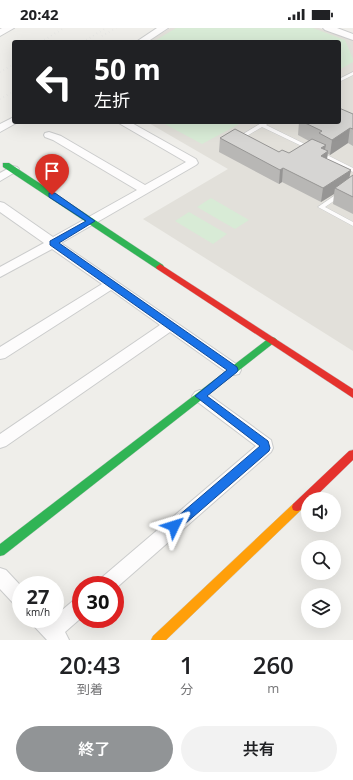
<!DOCTYPE html>
<html lang="ja">
<meta charset="utf-8">
<style>
body{margin:0;font-family:"Open Sans","Noto Sans JP",sans-serif;background:#f2f2f2;color:#202124;height:100vh;display:flex;flex-direction:column;font-size:15px;white-space:nowrap}
*{box-sizing:border-box;margin:0}
p{font-size:13px;color:#757577}
.icon{flex:none;width:22px;height:22px;fill:none;stroke:currentColor;stroke-width:2;stroke-linecap:round;stroke-linejoin:round}
.map{position:relative;height:612px;overflow:hidden}
.panel{display:flex;flex-direction:column;background:#fff;flex:1}
.panel>*{flex:none}
.hud{position:absolute;left:12px;top:12px;width:329px;height:84px;border-radius:4px;box-shadow:0 4px 16px #0002;background:#202124;color:#fff;overflow:hidden}
.controls{position:absolute;left:301px;top:464px;display:grid;gap:8px}
.controls a{display:grid;place-items:center;width:40px;height:40px;border-radius:50%;background:#fff;box-shadow:0 4px 16px #0002;font-size:20px}
.speed{position:absolute;left:12px;top:548px;display:flex;gap:8px;font-size:20px;font-weight:700;text-align:center}
.speed>*{display:grid;place-content:center;width:52px;height:52px;border-radius:50%;background:#fff;box-shadow:0 4px 16px #0002;line-height:1}
.speed small{font-size:10px;font-weight:400}
.speed .limit{border:6px solid #d22;background:#fff;color:#111}
.pin{position:absolute;display:grid;place-items:center;width:34px;height:34px;color:#fff;margin:-41px -17px;border-radius:50% 50% 50% 0;rotate:-45deg;box-shadow:0 0 4px #0007}
.pin .icon{rotate:45deg}
.me{position:absolute;width:44px;margin:-22px;rotate:49deg;stroke-linejoin:round;filter:drop-shadow(0 0 3px #0008)}
.turn{display:flex;align-items:center;gap:14px;height:84px;padding:0 16px;font-size:18px}
.turn .icon{width:52px;height:52px;stroke-width:2.5}
.turn b{display:block;font-size:28px;line-height:34px}
.eta{display:flex;justify-content:space-evenly;align-items:center;height:68px;text-align:center}
.eta b{font-size:24px;font-weight:600;line-height:28px}
.primary-button{display:flex;gap:8px;margin-top:auto;padding:8px 16px}
.primary-button a{flex:1;height:46px;border-radius:24px;background:#919496;color:#fff;font-size:16px;font-weight:600;line-height:46px;text-align:center}
.primary-button a+a{background:#f2f2f2;color:#202124}
.status{display:flex;justify-content:space-between;align-items:center;height:28px;padding:0 20px;background:#fff;direction:ltr}
.status svg{height:11px;fill:currentColor}
.map>svg:first-child{display:block}
</style>
<div class="status"><b>20:42</b><svg viewBox="0 0 49 12"><path d="M0 12V9h3v3zM5 12V6h3v6zM10 12V3h3v9zM15 12V0h3v12zM26 1h20v11H26zM47 4h2v5h-2z"/></svg></div>
<div class="map">
<svg width="353" height="612" viewBox="0 0 353 612">
<rect width="100%" height="100%" fill="#efeeea"/>
<path fill="#e2e0da" d="M170,0H319L353,12V323L143,191L228,141L147,94H339V14H148Z"/>
<g fill="#d8ebd6">
<path d="M176,0H313L345,12L353,31V34L339,42V14H153Z"/>
<path d="M161,94H243L202,116Z"/>
<path d="M211,170L249,192L235,201L197,179Z"/>
<path d="M189,184L227,206L213,216L175,193Z"/>
</g>
<g fill="none" stroke-linecap="round" stroke-linejoin="round">
<defs>
<g id="lane">
<path d="M353,44V47L339,54V51Z"/>
<path d="M263,94H270L266,97L313,120L310,122L308,121L262,99L240,112H236L235,111Z"/>
<path d="M319,123L353,140V144L317,126V124Z"/>
<path d="M353,155V160L325,179L353,194V198L318,179Z"/>
</g>
<g id="street">
<path d="M2,0H14L0,8V1Z"/>
<path d="M157,0H168L147,14H136Z"/>
<path d="M323,0H337L353,6V12L325,2Z"/>
<path d="M14,89V94H18L0,104V96Z"/>
<path d="M117,94H130L196,131L198,135L196,137L61,215L239,338L241,342L239,346L234,347L229,346L170,304L6,418L0,420V406L160,297L111,262L5,330L0,331V319L102,256L52,221L0,249V239L44,215L0,184V174L4,175L53,209L137,162L53,112L45,109L44,107L45,105L49,104L61,108L145,157L186,134Z"/>
<path d="M13,138L17,139L19,141L17,143L0,153V145Z"/>
<path d="M200,362L205,364L271,412L273,420L271,424L115,561V557H97L100,551L256,418L195,372L192,368L195,364Z"/>
<path d="M0,540L6,542L21,558V579L15,577L0,561Z"/>
<path d="M81,569V590L65,604L69,612H47L33,597L31,591H55V588L74,572Z"/>
</g>
<g id="fast">
<path d="M3,135H9L163,237L164,239L163,241H157L3,139Z"/>
<path d="M272,309L275,310L277,312L275,314L4,527L0,528V516L269,310Z"/>
</g>
<path id="slow" d="M297,474L301,476L302,479L301,482L166,612H151L153,608L293,476Z"/>
<g id="jam">
<path d="M160,236L353,361V370L157,241L156,239Z"/>
<path d="M353,422V432L313,471H308V475C303,480 300,485 293,482L292,479L293,476L349,423Z"/>
</g>
</defs>
<use href="#lane" stroke="#cbcccc" stroke-width="1"/>
<use href="#street" stroke="#cbcccc" stroke-width="2"/>
<use href="#fast" stroke="#cacacb" stroke-width="1"/>
<use href="#slow" stroke="#cacacb" stroke-width="1"/>
<use href="#jam" stroke="#cacacb" stroke-width="1"/>
<use href="#lane" fill="#fdfcfc" fill-rule="evenodd"/>
<use href="#street" fill="#fdfcfc" fill-rule="evenodd"/>
<use href="#fast" fill="#30b455" fill-rule="evenodd"/>
<use href="#slow" fill="#ff9f0a" fill-rule="evenodd"/>
<use href="#jam" fill="#e5322d" fill-rule="evenodd"/>
<g stroke="#e4e4e4" stroke-width="2" stroke-dasharray="0.5 3.5" stroke-linecap="butt">
<path d="M102,8L116,0"/>
<path d="M41,14L64,0"/>
<path d="M83,14L106,0"/>
<path d="M0,44L14,36"/>
<path d="M0,71L14,63"/>
</g>
</g>
<path fill="#b8b7b5" d="M353,86V118L348,115L330,127L328,126L327,131L351,142L349,150L353,147V186L333,176L334,166L321,174L282,154L279,156L219,124L220,110L279,124L289,125L309,113L298,107L299,94H339Z"/>
<g fill="#969594">
<path d="M350,100L348,115L330,127L332,112Z"/>
<path d="M326,117L324,126L328,123L326,137L321,133V120Z"/>
<path d="M283,140L282,154L279,156L280,142Z"/>
<path d="M351,142L348,156L335,160L334,166L321,174L323,160Z"/>
</g>
<g fill="#d6d5d3" stroke="#969594">
<path d="M339,80L353,86V101L350,100L332,112L319,105L322,103L303,94H339Z"/>
<path d="M235,101L279,124L282,122L289,125L312,111L326,117L321,120L328,123L321,128L351,142L323,160L283,140L280,142L220,110Z"/>
<path d="M353,147V169L335,160Z"/>
</g>
<path fill="#1a73e8" stroke="#114b97" d="M49,165H55L95,193L59,215L237,339L238,342L237,344L207,368L268,413L270,420L269,423L178,502L174,503L170,502L169,498L170,495L260,418L195,368L227,342L50,217V213L86,193L49,169Z"/>
</svg>
<div class="controls">
<a><svg class="icon" aria-label="sound" viewBox="0 0 24 24"><path d="M4 9h4l5-4v14l-5-4H4zM17 9q2 3 0 6"/></svg></a>
<a><svg class="icon" aria-label="search" viewBox="0 0 24 24"><circle cx="10" cy="10" r="6"/><path d="M15 15l6 6"/></svg></a>
<a><svg class="icon" aria-label="layers" viewBox="0 0 24 24"><path d="M12 4l9 5-9 5-9-5zM3 14l9 5 9-5"/></svg></a>
</div>
<div class="speed"><div>27<small>km/h</small></div><div class="limit">30</div></div>
<div class="pin" style="left:52px;top:167px;background:#d93025"><svg class="icon" aria-label="arrive" viewBox="0 0 24 24"><path d="M6 21V4h12l-3 4 3 4H6"/></svg></div>
<svg class="me" style="left:174px;top:498px" viewBox="-20 -20 40 40"><path d="M0-17L14 15 0 8-14 15z" fill="#1a73e8" stroke="#fff" stroke-width="4"/></svg>
<div class="hud">
<div class="turn"><svg class="icon" aria-label="left" viewBox="0 0 24 24"><path d="M17 20v-9H6M10 6l-5 5 5 5"/></svg><div><b>50 m</b>左折</div></div>
</div>
</div>
<section class="panel">
<div class="eta">
<div><b>20:43</b><p>到着</p></div>
<div><b>1</b><p>分</p></div>
<div><b>260</b><p>m</p></div>
</div>
<div class="primary-button"><a>終了</a><a>共有</a></div>
</section>
